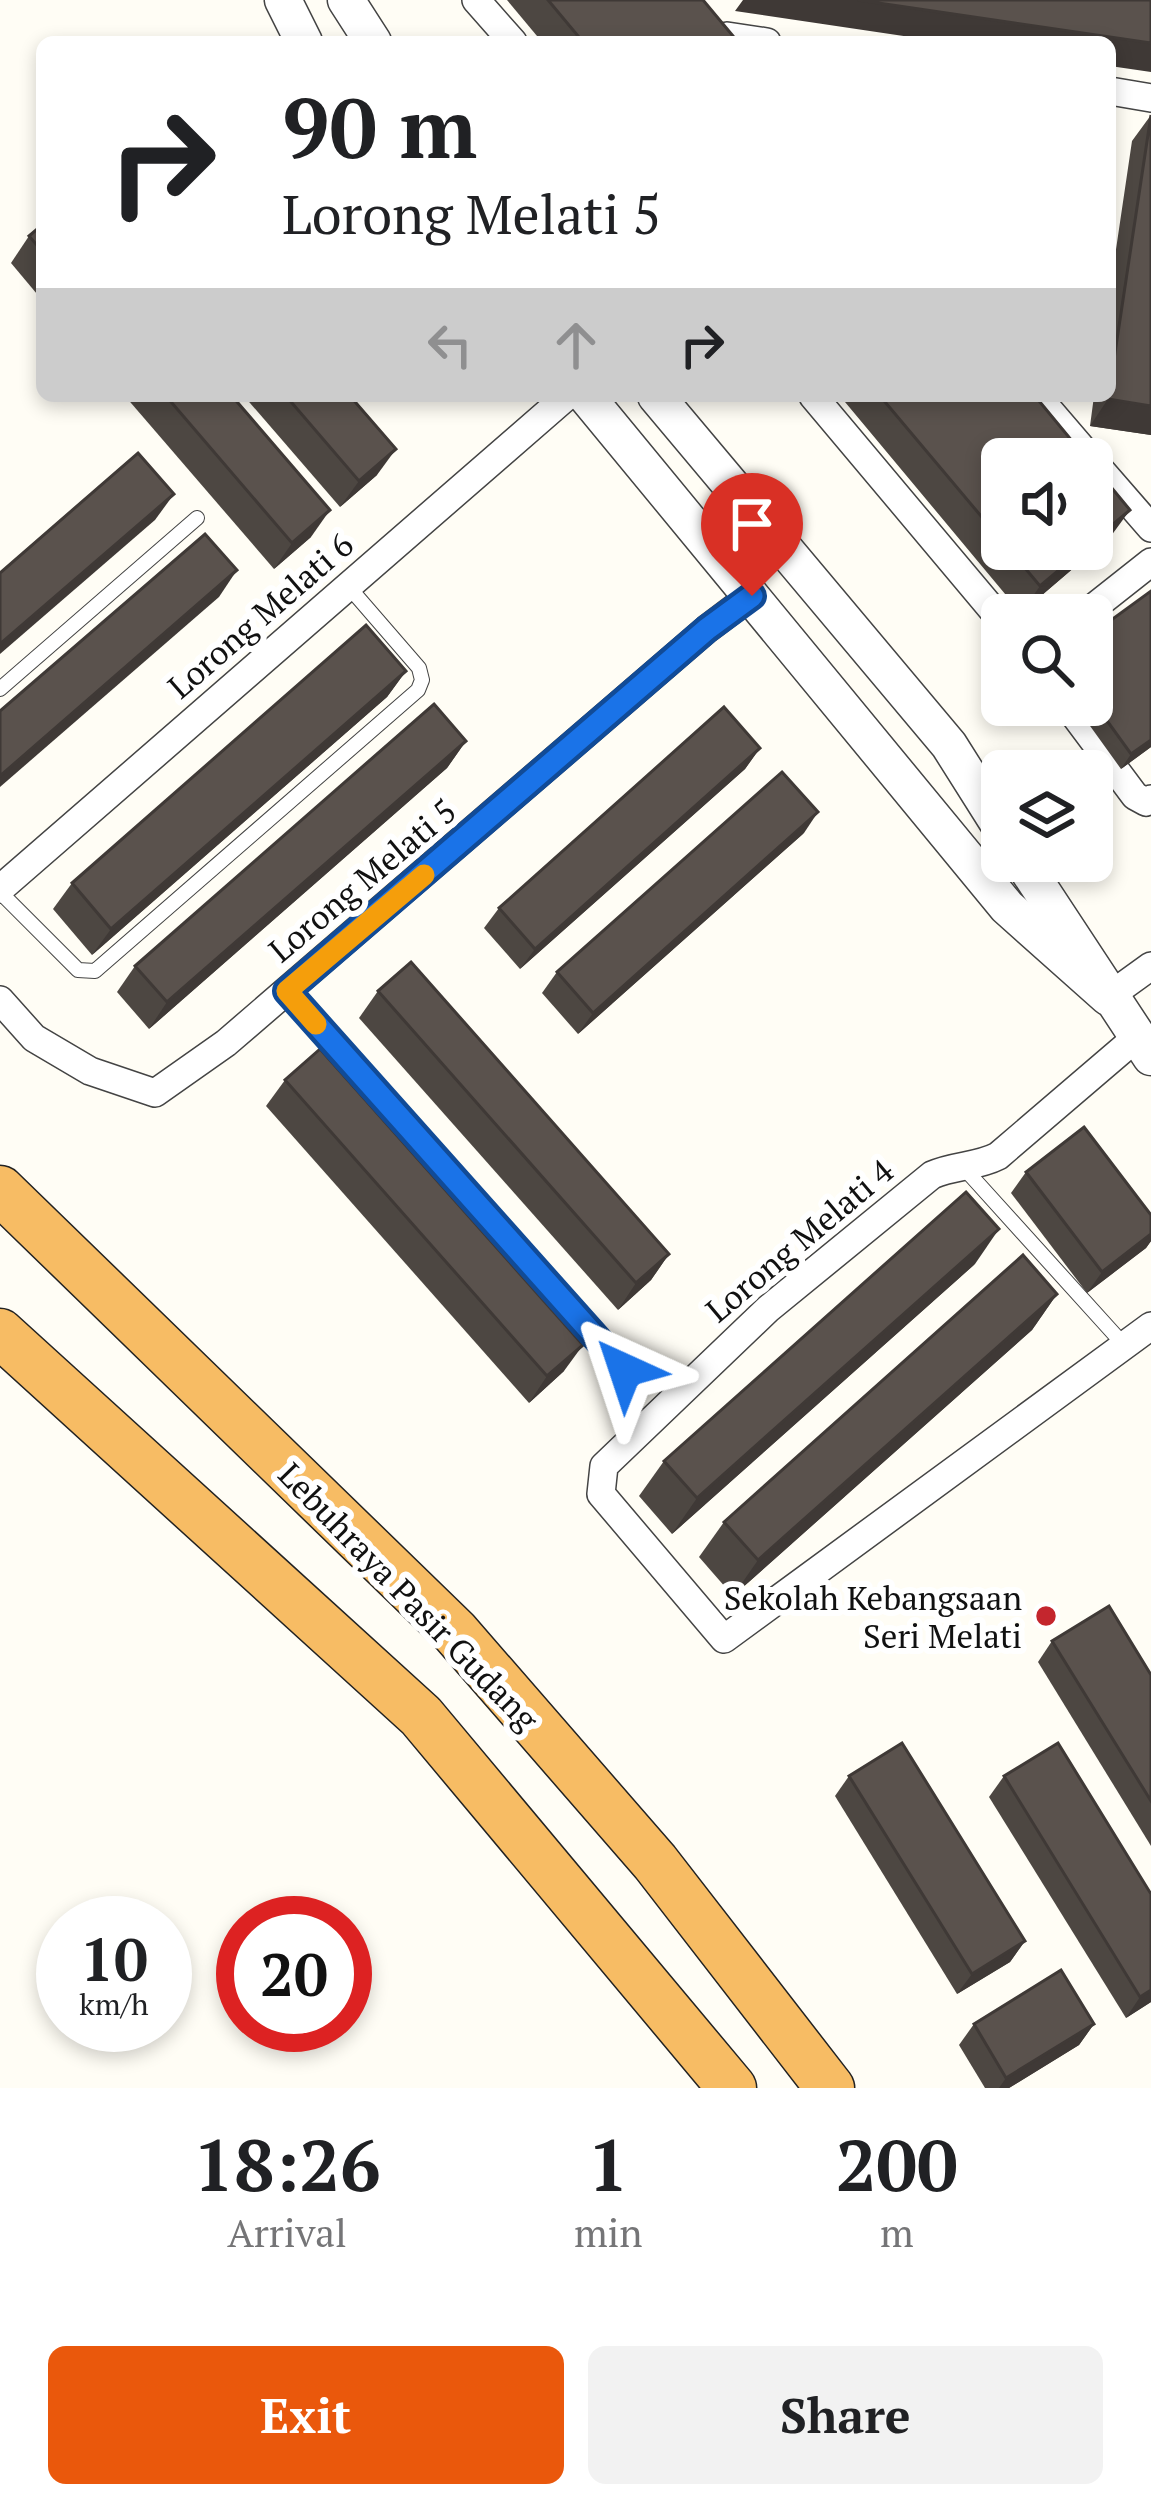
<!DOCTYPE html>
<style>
body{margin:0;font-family:"PT Serif",serif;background:#f2f2f2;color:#202124;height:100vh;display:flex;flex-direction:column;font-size:45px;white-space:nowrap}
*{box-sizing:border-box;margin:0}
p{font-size:39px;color:#757577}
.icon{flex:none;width:66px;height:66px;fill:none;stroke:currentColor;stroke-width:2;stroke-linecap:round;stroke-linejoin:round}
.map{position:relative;height:2088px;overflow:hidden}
.side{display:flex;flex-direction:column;background:#fff;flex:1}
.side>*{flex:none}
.guide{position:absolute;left:36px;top:36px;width:1080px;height:366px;border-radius:18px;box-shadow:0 6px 18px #0003;background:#fff;color:#202124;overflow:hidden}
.fabs{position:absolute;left:981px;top:438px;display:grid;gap:24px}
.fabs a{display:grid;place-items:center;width:132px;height:132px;border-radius:18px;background:#fff;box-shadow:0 6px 18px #0003;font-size:60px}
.speed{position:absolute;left:36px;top:1896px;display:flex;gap:24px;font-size:60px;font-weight:700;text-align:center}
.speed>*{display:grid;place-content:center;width:156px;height:156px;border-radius:50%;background:#fff;box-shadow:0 6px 18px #0003;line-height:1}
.speed small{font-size:30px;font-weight:400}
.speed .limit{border:18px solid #d22;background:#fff;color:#111}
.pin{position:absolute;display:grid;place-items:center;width:102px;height:102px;color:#fff;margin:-123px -51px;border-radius:50% 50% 50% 0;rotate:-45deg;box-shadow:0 0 12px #0007}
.pin .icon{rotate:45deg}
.me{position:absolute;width:132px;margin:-66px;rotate:318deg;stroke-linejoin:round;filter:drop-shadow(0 0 9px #0008)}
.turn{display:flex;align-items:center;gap:42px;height:252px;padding:0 48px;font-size:54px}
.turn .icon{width:156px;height:156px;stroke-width:2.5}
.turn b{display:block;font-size:84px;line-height:102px}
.lanes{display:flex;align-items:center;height:114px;padding:0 48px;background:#0003;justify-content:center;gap:60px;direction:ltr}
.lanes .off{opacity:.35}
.eta{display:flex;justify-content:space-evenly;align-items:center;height:204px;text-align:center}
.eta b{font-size:72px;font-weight:700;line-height:84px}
.primary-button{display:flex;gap:24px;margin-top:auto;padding:24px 48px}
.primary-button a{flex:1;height:138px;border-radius:18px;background:#ea580c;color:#fff;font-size:48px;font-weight:700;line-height:138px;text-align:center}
.primary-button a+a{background:#f2f2f2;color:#202124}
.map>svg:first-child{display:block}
</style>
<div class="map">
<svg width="1151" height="2088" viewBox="0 0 1151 2088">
<rect width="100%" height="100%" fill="#fffdf5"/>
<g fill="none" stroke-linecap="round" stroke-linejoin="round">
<defs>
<g id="service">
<path d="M0,689L197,518"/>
<path d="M0,892L78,970L95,971L418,690L422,680L419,668L348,586"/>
<path d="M287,991L625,1370"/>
<path d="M964,1168L1125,1346"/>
</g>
<g id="minor">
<path d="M476,0L513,42"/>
<path d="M727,36L767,42"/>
<path d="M1110,91L1151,98"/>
<path d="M813,396L1002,621"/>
<path d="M1037,396L1091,459"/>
<path d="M1092,460L1151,528"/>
<path d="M1084,615L1151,562"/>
<path d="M1067,705L1135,796L1146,802L1151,799"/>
<path d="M0,889L567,396"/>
<path d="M1108,997L1151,966"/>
<path d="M0,1000L34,1038L90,1071L155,1093L226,1043L707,629L752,595"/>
<path d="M1137,1037L998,1156C977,1167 954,1165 932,1175L768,1309L604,1466L601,1494L724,1639L1151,1326"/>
</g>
<g id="tertiary">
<path d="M283,0L304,42"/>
<path d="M346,0L373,42"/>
<path d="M586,396L1007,907L1108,997"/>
<path d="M656,396L949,745L1002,829"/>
<path d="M1022,861L1151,1057"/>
</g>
<g id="trunk">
<path d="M0,1190L455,1632L655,1862L830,2088"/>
<path d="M0,1333L421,1716L732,2088"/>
</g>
</defs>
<use href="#service" stroke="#444" stroke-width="16"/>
<use href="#minor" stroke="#444" stroke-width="30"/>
<use href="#tertiary" stroke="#444" stroke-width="39"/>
<use href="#trunk" stroke="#222" stroke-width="51"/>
<use href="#service" stroke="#fff" stroke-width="14"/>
<use href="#minor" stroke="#fff" stroke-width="27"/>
<use href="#tertiary" stroke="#fff" stroke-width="36"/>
<use href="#trunk" stroke="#f7bc64" stroke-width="48"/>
</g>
<g fill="#4d4742">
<path d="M507,0H703L738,42H542Z"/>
<path d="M1151,115V435L1090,426L1094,396H1110V290L1132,141Z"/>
<path d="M42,225V300L11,263L29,236Z"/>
<path d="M125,396H232L311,537L274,569Z"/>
<path d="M244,396H350L377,475L340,507Z"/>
<path d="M840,396H1035L1002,459V549H1092L1111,536L1021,613Z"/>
<path d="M1151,591V747L1121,769L1075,705H1092V634Z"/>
<path d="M406,671L387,697L92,955L53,909L72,883Z"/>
<path d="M466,741L447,768L149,1029L117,992L135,966Z"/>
<path d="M760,748L745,769L520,969L484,928L499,908Z"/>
<path d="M804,833L578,1034L542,993L557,972Z"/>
<path d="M378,991L669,1254L651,1280L618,1310L359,1018Z"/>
<path d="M285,1080L564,1371L529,1403L266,1106Z"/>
<path d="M1026,1172L1151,1215V1241L1146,1248L1087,1293L1011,1193Z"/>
<path d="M975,1264L672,1534L639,1496L664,1461Z"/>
<path d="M1057,1294L1032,1330L733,1596L699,1557L724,1522Z"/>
<path d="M1052,1641L1151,1675V1846L1038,1662Z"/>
<path d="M849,1776L1025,1941L1010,1962L957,1994L835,1796Z"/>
<path d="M1004,1776L1151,1894V2002L1126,2018L989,1797Z"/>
<path d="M974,2024H1094L1079,2045L1009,2088H985L959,2045Z"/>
</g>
<g fill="#3f3936">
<path d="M743,0H858L1151,43V72L1110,66V42H944L735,11Z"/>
<path d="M1108,399L1151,406V435L1090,426Z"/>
<path d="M396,449L377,475L340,507L359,481Z"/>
<path d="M174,494L155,520L0,654V644Z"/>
<path d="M330,510L311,537L274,569L292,543Z"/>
<path d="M1130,510L1111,536L1021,613L1040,586L1084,549H1092V542Z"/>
<path d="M237,570L219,597L0,787V776Z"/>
<path d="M406,671L387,697L92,955L111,929Z"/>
<path d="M1151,740V747L1121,769L1131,754Z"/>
<path d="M466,741L447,768L149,1029L167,1002Z"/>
<path d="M760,748L745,769L520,969L535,949Z"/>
<path d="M818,812L804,833L578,1034L593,1013Z"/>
<path d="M999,1229L975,1264L672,1534L697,1498Z"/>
<path d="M1151,1234V1241L1146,1248L1087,1293L1102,1272Z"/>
<path d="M669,1254L651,1280L618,1310L636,1283Z"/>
<path d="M1057,1294L1032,1330L733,1596L758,1560Z"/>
<path d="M583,1345L564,1371L529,1403L547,1376Z"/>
<path d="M1025,1941L1010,1962L957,1994L972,1974Z"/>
<path d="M1151,1990V2002L1126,2018L1140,1997Z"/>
<path d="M1094,2024L1079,2045L1009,2088H999L1006,2078Z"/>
</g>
<g fill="#5a524d" stroke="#3f3936" stroke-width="3">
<path d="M548,0H703L738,42H583Z"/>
<path d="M858,0H1151V43Z"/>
<path d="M1151,115V406L1108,399Z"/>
<path d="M42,225V251L29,236Z"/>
<path d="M166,396H232L330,510L292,543Z"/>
<path d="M286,396H350L396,449L359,481Z"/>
<path d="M880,396H1035L1087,459H1002V541Z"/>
<path d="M138,453L174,494L0,644V573Z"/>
<path d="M1092,464L1130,510L1092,542Z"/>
<path d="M205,534L237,570L0,776V711Z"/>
<path d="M1009,549H1084L1040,586Z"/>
<path d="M1151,591V740L1131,754L1092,700V634Z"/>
<path d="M366,625L406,671L111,929L72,883Z"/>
<path d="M434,704L466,741L167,1002L135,966Z"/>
<path d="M724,707L760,748L535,949L499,908Z"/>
<path d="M782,772L818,812L593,1013L557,972Z"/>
<path d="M411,962L669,1254L636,1283L378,991Z"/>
<path d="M320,1049L583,1345L547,1376L285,1080Z"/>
<path d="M1084,1127L1151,1215V1234L1102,1272L1026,1172Z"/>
<path d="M966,1192L999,1229L697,1498L664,1461Z"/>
<path d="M1023,1255L1057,1294L758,1560L724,1522Z"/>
<path d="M1109,1606L1151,1675V1801L1052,1641Z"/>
<path d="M902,1743L1025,1941L972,1974L849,1776Z"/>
<path d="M1058,1743L1151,1894V1990L1140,1997L1004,1776Z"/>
<path d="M1061,1970L1094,2024L1006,2078L974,2024Z"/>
</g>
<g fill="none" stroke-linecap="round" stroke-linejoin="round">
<defs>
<path id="route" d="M625,1370L287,991L707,629L752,596"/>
</defs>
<use href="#route" stroke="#114b97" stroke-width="30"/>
<use href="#route" stroke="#1a73e8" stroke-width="21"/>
<path stroke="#f59e0b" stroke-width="21" d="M316,1024L287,991L424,875"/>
</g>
<circle fill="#c4262e" stroke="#fff" stroke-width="4.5" cx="1046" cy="1616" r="12"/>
<g text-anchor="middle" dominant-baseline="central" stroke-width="12" stroke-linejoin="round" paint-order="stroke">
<g font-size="33" fill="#111" stroke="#fff">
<text transform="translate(260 615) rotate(-41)">Lorong Melati 6</text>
<text transform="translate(362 880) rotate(-40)">Lorong Melati 5</text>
<text transform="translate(799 1240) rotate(-40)">Lorong Melati 4</text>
<text transform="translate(409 1596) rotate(46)">Lebuhraya Pasir Gudang</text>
</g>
<g font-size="33" fill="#111" stroke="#fff" text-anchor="end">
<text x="1022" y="1597">Sekolah Kebangsaan<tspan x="1022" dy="38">Seri Melati</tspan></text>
</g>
</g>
</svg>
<div class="fabs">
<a><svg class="icon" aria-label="sound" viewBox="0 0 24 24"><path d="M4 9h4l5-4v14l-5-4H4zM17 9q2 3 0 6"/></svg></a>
<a><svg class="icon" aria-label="search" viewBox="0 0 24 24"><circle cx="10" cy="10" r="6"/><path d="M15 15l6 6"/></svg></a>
<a><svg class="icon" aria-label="layers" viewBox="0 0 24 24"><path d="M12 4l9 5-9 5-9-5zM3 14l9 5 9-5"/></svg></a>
</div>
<div class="speed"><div>10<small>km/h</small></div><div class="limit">20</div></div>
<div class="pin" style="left:752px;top:596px;background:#d93025"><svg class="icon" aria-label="arrive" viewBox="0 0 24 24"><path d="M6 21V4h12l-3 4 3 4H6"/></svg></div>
<svg class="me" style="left:625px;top:1370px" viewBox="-20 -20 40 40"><path d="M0-17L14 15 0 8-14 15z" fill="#1a73e8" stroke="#fff" stroke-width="4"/></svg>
<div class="guide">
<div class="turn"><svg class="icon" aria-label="right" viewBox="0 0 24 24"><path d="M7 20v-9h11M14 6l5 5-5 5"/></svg><div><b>90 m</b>Lorong Melati 5</div></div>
<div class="lanes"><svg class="icon off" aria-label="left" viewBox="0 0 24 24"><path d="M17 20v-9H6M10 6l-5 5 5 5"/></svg><svg class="icon off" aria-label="ahead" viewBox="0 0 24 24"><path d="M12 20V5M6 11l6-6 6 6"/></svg><svg class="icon" aria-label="right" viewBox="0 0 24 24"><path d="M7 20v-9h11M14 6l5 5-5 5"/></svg></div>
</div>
</div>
<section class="side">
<div class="eta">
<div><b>18:26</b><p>Arrival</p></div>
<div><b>1</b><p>min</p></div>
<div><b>200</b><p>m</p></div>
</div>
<div class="primary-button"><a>Exit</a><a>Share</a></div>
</section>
